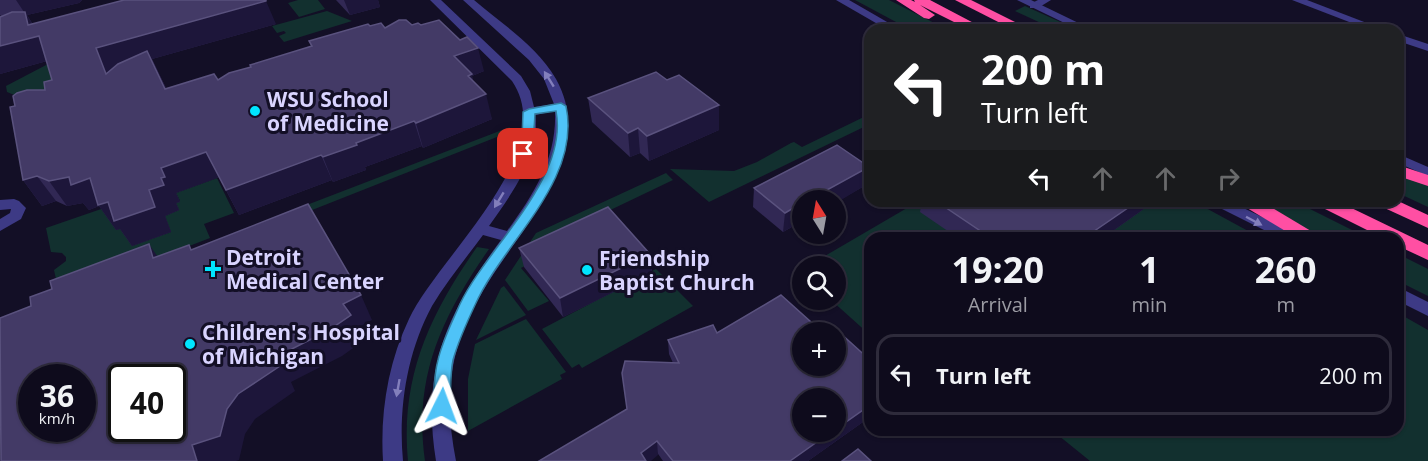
<!DOCTYPE html>
<meta charset="utf-8">
<style>
body{margin:0;font-family:"Open Sans",sans-serif;background:#1c1929;color:#f1f3f6;height:100vh;display:flex;flex-direction:column;font-size:22px;white-space:nowrap}
*{box-sizing:border-box;margin:0}
p{font-size:20px;color:#9b9ba3}
.icon{flex:none;width:33px;height:33px;fill:none;stroke:currentColor;stroke-width:2;stroke-linecap:round;stroke-linejoin:round}
.map{position:relative;flex:1;overflow:hidden}
.details{position:absolute;left:864px;top:232px;width:540px;height:204px;display:flex;flex-direction:column;background:#0e0b1c;border-radius:18px;box-shadow:0 2px 4px #0004,0 0 0 2px #2e2b3b}
.details>*{flex:none}
.guide{position:absolute;left:864px;top:24px;width:540px;height:183px;border-radius:18px;box-shadow:0 2px 4px #0004,0 0 0 2px #2e2b3b;background:#202124;color:#fff;overflow:hidden}
.needle{width:39px;rotate:349deg}
.buttons{position:absolute;left:792px;top:190px;display:grid;gap:12px}
.buttons a{display:grid;place-items:center;width:54px;height:54px;border-radius:50%;background:#0e0b1c;box-shadow:0 2px 4px #0004,0 0 0 2px #2e2b3b;font-size:30px}
.speed{position:absolute;left:18px;top:364px;display:flex;gap:12px;font-size:30px;font-weight:700;text-align:center}
.speed>*{display:grid;place-content:center;width:78px;height:78px;border-radius:50%;background:#0e0b1c;box-shadow:0 2px 4px #0004,0 0 0 2px #2e2b3b;line-height:1}
.speed small{font-size:15px;font-weight:400}
.speed .limit{border:3px solid #111;border-radius:9px;background:#fff;color:#111}
.pin{position:absolute;display:grid;place-items:center;width:51px;height:51px;color:#fff;margin:-26px;border-radius:12px;box-shadow:0 3px 9px #0006}
.me{position:absolute;width:66px;margin:-33px;rotate:3deg;stroke-linejoin:round;filter:drop-shadow(0 0 4px #0008)}
.turn{display:flex;align-items:center;gap:21px;height:126px;padding:0 18px;font-size:27px}
.turn .icon{width:78px;height:78px;stroke-width:2.5}
.turn b{display:block;font-size:42px;line-height:51px}
.lanes{display:flex;align-items:center;height:57px;padding:0 18px;background:#0003;justify-content:center;gap:30px;direction:ltr}
.lanes .off{opacity:.35}
.eta{display:flex;justify-content:space-evenly;align-items:center;height:102px;text-align:center}
.eta b{font-size:36px;font-weight:700;line-height:42px}
ul{padding:0;list-style:none}
li{display:flex;align-items:center;gap:18px;height:81px;margin:0 12px 9px;padding:0 6px;border:3px solid #2e2b3b;border-radius:18px}
li div{flex:1}
li b{display:block;font-size:22px}
li em{font-style:normal}
.map>svg:first-child{display:block}
</style>
<div class="map">
<svg width="1428" height="461" viewBox="0 0 1428 461">
<rect width="100%" height="100%" fill="#130f26"/>
<g fill="#12302f">
<path d="M298,0H318L325,9L299,17L288,3Z"/>
<path d="M855,0H889L948,30H911Z"/>
<path d="M1025,6L1078,30H1056L1015,11Z"/>
<path d="M327,11L352,21L284,42L279,36L286,33L284,31L277,33L272,26Z"/>
<path d="M48,64H50L54,87L19,97L7,92L6,86Z"/>
<path d="M870,114V124L709,202L670,169L734,171L757,162L791,143L794,142L802,147Z"/>
<path d="M510,127L507,133L62,309L278,216Z"/>
<path d="M666,173L673,180L602,214L605,225L521,268L549,301L528,311L505,280L536,233Z"/>
<path d="M1398,173L1428,185V207L1398,193Z"/>
<path d="M217,178L234,213L204,224L210,238L67,293H59L54,270L66,261V257L62,253L51,252L46,228L165,187L116,230L126,227L132,246L171,232L165,216L179,210L176,203L180,201L176,193Z"/>
<path d="M919,201H1193L1261,238H870V335L831,300H836V267H806Z"/>
<path d="M1257,201H1294L1368,238H1320Z"/>
<path d="M477,247L489,249C442,317 413,376 425,461H408C400,377 430,314 477,247Z"/>
<path d="M1398,254L1428,269V296L1398,281Z"/>
<path d="M656,269L693,306L582,368L579,364L572,368L542,329Z"/>
<path d="M504,286L526,315L476,340L501,288Z"/>
<path d="M1398,313L1428,330V461H1090L1053,431L1398,430Z"/>
<path d="M526,319L566,372L560,375L562,379L468,431V379L475,344Z"/>
</g>
<g fill="none" stroke-linecap="round" stroke-linejoin="round">
<g fill="#3d3a85" fill-rule="evenodd">
<path d="M1038,0H1051L1038,8H1030V4Z"/>
<path d="M1292,0H1307L1385,30H1370Z"/>
<path d="M1398,34L1428,44V51L1398,41Z"/>
<path d="M14,199L19,201L26,208L21,219L0,231V219L10,213L11,209L0,210V200Z"/>
</g>
<g fill="#3d3a85" fill-rule="evenodd">
<path d="M430,0H441L521,76L530,91L534,107L554,104L544,79L529,60L463,0H474C502,24 537,46 556,79C593,145 537,210 501,263C484,287 470,312 460,340C446,379 448,420 456,461H436C421,368 447,313 501,240L483,235C466,258 447,281 432,306C407,352 398,409 403,461H383C380,413 388,363 409,319C437,258 561,153 512,81ZM555,111C557,158 534,194 507,231L489,226C510,196 542,154 535,115Z"/>
<path d="M836,0H849L901,30H888Z"/>
<path d="M1017,0H1031L1093,30H1079Z"/>
<path d="M1398,154L1428,167V176L1398,163Z"/>
<path d="M1210,201H1229L1297,234L1300,238H1280L1212,204Z"/>
<path d="M1398,287L1428,302V316L1398,301Z"/>
</g>
<g fill="#ff4fa3" fill-rule="evenodd">
<path d="M896,0H911L915,2L914,0H930L987,30H970L920,5L935,15L929,19L924,18Z"/>
<path d="M955,0H971L1031,30H1014Z"/>
<path d="M1398,165L1428,175V186L1398,176Z"/>
<path d="M1239,201H1261L1316,234L1319,238H1297L1242,205Z"/>
<path d="M1314,201H1337L1428,245V260L1398,246V238H1383L1317,205Z"/>
<path d="M1375,201H1398L1428,215V228L1378,205Z"/>
</g>
</g>
<g fill="#312854">
<path d="M0,0H82L79,3L27,15L32,23L276,24L152,59L166,88L218,80L251,67L311,46L309,41L370,26L385,28L484,71L472,76L473,81L492,119L423,148L422,146L365,167L366,170L333,182L332,180L239,215L219,177L176,193L180,202L176,203L179,210L165,216L171,232L132,246L120,229L116,230L99,206L89,210L83,203L67,206L56,201L42,206L23,180L15,106L45,90L52,80L47,61L0,74V17L3,16H1L0,15Z"/>
<path d="M336,0H378L380,7L350,15Z"/>
<path d="M588,98L719,130L649,161L640,153L630,157L592,122Z"/>
<path d="M869,167L866,185L783,232L753,207L754,188Z"/>
<path d="M922,201H1155L1103,238H958L920,212Z"/>
<path d="M519,248L650,254L652,273L563,317L524,267Z"/>
<path d="M820,330L870,360V417L808,461H663L627,409L673,363L669,354L668,340L717,333Z"/>
</g>
<g fill="#1d163a">
<path d="M16,0H82L79,3L27,15L54,59L0,74V46L28,25L26,15Z"/>
<path d="M344,0H378L380,7L350,15Z"/>
<path d="M266,1L276,24L152,59L178,113L106,74L96,48Z"/>
<path d="M478,48L484,71L472,76L477,98L486,94L492,119L423,148L416,123L454,56Z"/>
<path d="M719,105V130L649,161L647,136Z"/>
<path d="M414,121L422,146L365,167L366,170L333,182L323,157L356,143Z"/>
<path d="M638,128L640,153L630,157L628,133Z"/>
<path d="M206,152L220,177L176,193L180,202L176,203L179,210L165,216L171,232L132,246L120,229L116,230L99,206L89,210L83,203L67,206L49,181L69,177L90,178L149,190L161,178V168Z"/>
<path d="M321,155L332,180L239,215L226,190Z"/>
<path d="M869,167L866,185L836,203V201H807Z"/>
<path d="M37,176L56,201L42,206L23,180Z"/>
<path d="M1138,201H1155L1103,238H1084Z"/>
<path d="M802,203V221L783,232L785,213Z"/>
<path d="M149,244L166,269L153,258Z"/>
<path d="M650,254L652,273L563,317L560,298Z"/>
<path d="M361,295L372,320L357,328L363,341L342,356L291,382L295,391L255,419L245,434L239,460L236,461H197L192,445L227,409L238,394L276,357L343,304Z"/>
<path d="M870,405V417L808,461H790L831,432H836V429Z"/>
<path d="M657,441L658,455L651,461H641V453Z"/>
</g>
<g fill="#433a66" stroke="#5a527e" stroke-width="1.5" fill-rule="evenodd">
<path d="M124,0H266V1L96,48L106,74L118,64L147,51L165,89L214,74L218,80L229,73L251,67L250,65L312,46L309,41L368,24L370,26L381,23L385,28L399,20H406L412,25L418,23L421,25L439,20L460,40L467,37L478,48L454,56L472,74L468,76L486,94L416,123L414,121L356,143L357,145L323,157L321,155L226,190L206,152L161,168L165,177L161,178L164,185L149,190L155,207L114,221L108,202L98,205L90,178L71,185L69,177L49,181L37,176L23,180L10,107L15,106L13,96L17,93L27,90H45L44,82L52,80L39,36L0,46V17L12,12H25L28,25Z"/>
<path d="M656,72L667,80L679,75L719,105L647,136L638,128L628,133L588,98Z"/>
<path d="M837,145L869,167L807,201H802V203L785,213L754,188Z"/>
<path d="M936,201H1138L1084,238H991Z"/>
<path d="M308,204L361,295L343,304L351,315L329,330L276,357L280,366L238,394L227,409L220,436L192,445L197,461H1L0,318L31,306L30,297L52,289L50,281L149,244L153,258L189,245L191,250ZM32,378H82V429H32ZM122,378H172V429H122Z"/>
<path d="M608,207L650,254L560,298L519,248Z"/>
<path d="M781,295L820,330L830,324L870,360V405L836,429V399H802V432H831L790,461H673L657,441L641,453L646,461H539L627,409L622,373L625,361L679,363L668,340L713,325L717,333ZM802,333H836V366H802Z"/>
<path d="M858,449L871,461H842Z"/>
</g>
<defs><path id="oneway-solid" d="M-6-.8H1V-3.2L6.5 0L1 3.2V.8H-6Z" transform="scale(1.5)"/></defs>
<g fill="#837fbc">
<use href="#oneway-solid" transform="translate(549 79) rotate(-122)"/>
<use href="#oneway-solid" transform="translate(499 200) rotate(121)"/>
<use href="#oneway-solid" transform="translate(1254 221) rotate(28)"/>
<use href="#oneway-solid" transform="translate(398 388) rotate(100)"/>
</g>
<path fill="#4fc3f7" stroke="#337fa1" stroke-width="1.5" d="M561,103L566,106C582,181 503,242 475,305C467,322 458,342 453,360C450,374 451,391 450,406L448,411L442,413L436,411L433,406C434,391 434,374 438,360C442,342 452,322 460,304C487,247 569,179 556,111L535,114C534,129 534,143 527,156H519L517,154L522,138L523,112L529,109Z"/>
<g fill="#00e5ff" stroke="#130f26" stroke-width="2">
<circle cx="255" cy="111" r="6"/>
<path d="M210 260h6v6h6v6h-6v6h-6v-6h-6v-6h6z"/>
<circle cx="587" cy="270" r="6"/>
<circle cx="190" cy="344" r="6"/>
</g>
<g text-anchor="middle" dominant-baseline="central" stroke-width="6" stroke-linejoin="round" paint-order="stroke">
<g font-size="21" font-weight="bold" fill="#d9d4ff" stroke="#130f26" text-anchor="start">
<text x="267" y="99">WSU School<tspan x="267" dy="24">of Medicine</tspan></text>
<text x="226" y="257">Detroit<tspan x="226" dy="24">Medical Center</tspan></text>
<text x="599" y="258">Friendship<tspan x="599" dy="24">Baptist Church</tspan></text>
<text x="202" y="332">Children's Hospital<tspan x="202" dy="24">of Michigan</tspan></text>
</g>
</g>
</svg>
<div class="buttons">
<a><svg class="needle" viewBox="-14 -14 28 28"><path d="M0-13l5 13h-10z" fill="#e53935"/><path d="M0 13l5-13h-10z" fill="#9b9ba3"/></svg></a>
<a><svg class="icon" aria-label="search" viewBox="0 0 24 24"><circle cx="10" cy="10" r="6"/><path d="M15 15l6 6"/></svg></a>
<a>+</a>
<a>−</a>
</div>
<div class="speed"><div>36<small>km/h</small></div><div class="limit">40</div></div>
<div class="pin" style="left:523px;top:154px;background:#d93025"><svg class="icon" aria-label="arrive" viewBox="0 0 24 24"><path d="M6 21V4h12l-3 4 3 4H6"/></svg></div>
<svg class="me" style="left:442px;top:406px" viewBox="-20 -20 40 40"><path d="M0-17L14 15 0 8-14 15z" fill="#4fc3f7" stroke="#fff" stroke-width="4"/></svg>
<div class="guide">
<div class="turn"><svg class="icon" aria-label="left" viewBox="0 0 24 24"><path d="M17 20v-9H6M10 6l-5 5 5 5"/></svg><div><b>200 m</b>Turn left</div></div>
<div class="lanes"><svg class="icon" aria-label="left" viewBox="0 0 24 24"><path d="M17 20v-9H6M10 6l-5 5 5 5"/></svg><svg class="icon off" aria-label="ahead" viewBox="0 0 24 24"><path d="M12 20V5M6 11l6-6 6 6"/></svg><svg class="icon off" aria-label="ahead" viewBox="0 0 24 24"><path d="M12 20V5M6 11l6-6 6 6"/></svg><svg class="icon off" aria-label="right" viewBox="0 0 24 24"><path d="M7 20v-9h11M14 6l5 5-5 5"/></svg></div>
</div>
<section class="details">
<div class="eta">
<div><b>19:20</b><p>Arrival</p></div>
<div><b>1</b><p>min</p></div>
<div><b>260</b><p>m</p></div>
</div>
<ul>
<li><svg class="icon" aria-label="left" viewBox="0 0 24 24"><path d="M17 20v-9H6M10 6l-5 5 5 5"/></svg><div><b>Turn left</b></div><em>200 m</em></li>
</ul>
</section>
</div>
